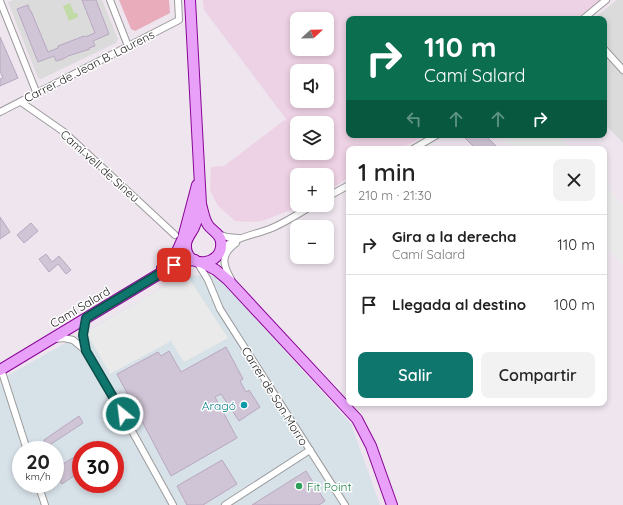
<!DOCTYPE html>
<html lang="es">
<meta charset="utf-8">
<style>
body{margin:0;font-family:Quicksand,sans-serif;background:#f2f2f2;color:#222;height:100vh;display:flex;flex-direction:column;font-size:15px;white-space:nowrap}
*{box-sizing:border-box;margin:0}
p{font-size:13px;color:#767676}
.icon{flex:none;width:22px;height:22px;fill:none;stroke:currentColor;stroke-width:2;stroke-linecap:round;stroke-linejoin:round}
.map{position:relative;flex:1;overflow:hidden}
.sheet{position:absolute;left:346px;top:146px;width:261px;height:260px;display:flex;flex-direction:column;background:#fff;border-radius:8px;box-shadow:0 2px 6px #0003}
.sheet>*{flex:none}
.guide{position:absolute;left:346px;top:16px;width:261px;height:122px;border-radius:8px;box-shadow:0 2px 6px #0003;background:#0b6e4f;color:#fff;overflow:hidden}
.needle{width:26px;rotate:68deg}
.fabs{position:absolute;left:290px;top:12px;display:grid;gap:8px}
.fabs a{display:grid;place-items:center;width:44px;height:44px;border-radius:8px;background:#fff;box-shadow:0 2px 6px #0003;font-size:20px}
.speed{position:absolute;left:12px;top:441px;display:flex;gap:8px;font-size:20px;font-weight:700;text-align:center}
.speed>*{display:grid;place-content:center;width:52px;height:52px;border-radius:50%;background:#fff;box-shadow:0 2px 6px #0003;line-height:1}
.speed small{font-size:10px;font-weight:400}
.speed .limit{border:6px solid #d22;background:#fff;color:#111}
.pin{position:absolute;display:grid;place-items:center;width:34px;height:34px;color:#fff;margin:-17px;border-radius:8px;box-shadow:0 2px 6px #0006}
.me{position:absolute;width:44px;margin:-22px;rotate:331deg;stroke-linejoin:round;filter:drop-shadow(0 0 3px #0008)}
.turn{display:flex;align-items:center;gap:14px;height:84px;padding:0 12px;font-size:18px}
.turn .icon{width:52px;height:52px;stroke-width:2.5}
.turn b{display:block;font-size:28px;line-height:34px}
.lanes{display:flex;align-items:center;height:38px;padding:0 12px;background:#0003;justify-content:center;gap:20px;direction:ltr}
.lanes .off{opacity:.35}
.round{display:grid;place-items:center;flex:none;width:42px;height:42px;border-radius:8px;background:#f2f2f2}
.headline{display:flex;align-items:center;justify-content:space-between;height:68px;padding:0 12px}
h1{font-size:24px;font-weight:600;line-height:30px}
.primary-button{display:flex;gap:8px;margin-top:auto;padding:8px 12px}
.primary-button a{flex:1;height:46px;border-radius:8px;background:#0f766e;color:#fff;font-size:16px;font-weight:600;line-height:46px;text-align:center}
.primary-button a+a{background:#f2f2f2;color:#222}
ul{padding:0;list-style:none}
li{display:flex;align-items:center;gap:12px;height:60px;padding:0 12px;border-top:1px solid #e0e0e0}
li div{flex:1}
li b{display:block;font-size:15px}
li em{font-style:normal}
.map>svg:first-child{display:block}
</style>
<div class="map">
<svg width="623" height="505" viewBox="0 0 623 505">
<rect width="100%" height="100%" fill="#eee5ef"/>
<g fill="#dcdbdc">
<path d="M13,0H102L118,39L116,43L41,79L38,78L8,2Z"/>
<path d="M617,0H623V143L604,123V19H593Z"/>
</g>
<path fill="#d7e1e8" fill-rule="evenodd" d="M216,275L351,424L380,505H0V380L183,276ZM21,450H55V484H21ZM81,450H115V484H81Z"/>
<path fill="#edd1e4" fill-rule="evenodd" d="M203,0H600L577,19H349V135H427L400,149H349V177L327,192V175H297V205H304L262,221L250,222L235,221L218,206L210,190L211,167L224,166L286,119L204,10ZM297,19H327V49H297ZM297,71H327V101H297ZM297,123H327V153H297Z"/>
<path fill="#e8acbb" d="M119,0H169L170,13L135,31L131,29Z"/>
<g fill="#eaeaea">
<path d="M500,135H557L570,149H513Z"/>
<path d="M604,184L623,204V265L604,245Z"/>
<path d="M183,276L188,277L228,338L184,362L171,341L110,374L88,335L89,330Z"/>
</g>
<path fill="#c2dba6" d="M70,3L74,13H77L78,17L69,21L63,6Z"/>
<g fill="#d0c5d6" stroke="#b8a7c0">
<path d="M82,0H96L109,34L93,41L95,46L89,48L90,49L68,56L63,59L56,61L54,56L38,62L17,9L28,5L30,11H31L48,52L58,48V46L84,36L85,37L95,33Z"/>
<path d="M0,37L18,78L0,86V79L3,78L0,71Z"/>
<path d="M462,135H485L499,149H476Z"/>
<path d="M0,217L10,232L0,239Z"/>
<path d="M31,223L38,231L24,243L17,235Z"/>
<path d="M46,254L52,262L59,256L71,270L66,274L58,264L49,272L39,259Z"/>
<path d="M226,347L243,379L240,381L246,392L249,390L260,407L239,421L221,394L215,397L237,438L171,476L117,374L158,352L161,356L169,351L181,372Z"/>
<path d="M79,416L83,423L45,448L44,440Z"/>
<path d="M81,453V471L62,484L55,474V469Z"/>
<path d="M222,460L237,484L203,505H187L177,486Z"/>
<path d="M306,471L325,501L319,505H252Z"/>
</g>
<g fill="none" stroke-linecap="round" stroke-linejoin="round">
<defs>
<g id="street">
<path d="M110,0L128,46"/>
<path d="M0,1L37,94"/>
<path d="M583,19L606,0"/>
<path d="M604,49L623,70"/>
<path d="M21,102L64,132L175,235"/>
<path d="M0,112L179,20L178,0"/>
<path d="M413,149L437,135"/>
<path d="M327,197L349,185"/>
<path d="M218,234L227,237L238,238"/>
<path d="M220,250C235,237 255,235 272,228C286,222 300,213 313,205"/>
<path d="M197,262L208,280L220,309L345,505"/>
<path d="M231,279C222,264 221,254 236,243"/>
<path d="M55,339L64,338L73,340L86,351L101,375L173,505"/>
<path d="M86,351L83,335L86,318"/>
<path d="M1,369L27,450"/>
<path d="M38,484L45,505"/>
<path d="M225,505L310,450"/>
</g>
<g id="primary">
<path d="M190,0L201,204C203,211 204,219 208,225C212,231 220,233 221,242C224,267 184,270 186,244C187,236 193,232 195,225C198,219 199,211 201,204"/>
<path d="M203,263L216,270L228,280L357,419L371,446L392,505"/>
<path d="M162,268L175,256L183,238L197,185"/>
<path d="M0,370L174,265L186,261L195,260"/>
</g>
</defs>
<use href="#street" stroke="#9b9b9b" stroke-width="8"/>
<use href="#primary" stroke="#880495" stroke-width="12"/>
<use href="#street" stroke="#fff" stroke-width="6"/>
<use href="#primary" stroke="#e8a0f9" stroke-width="10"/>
</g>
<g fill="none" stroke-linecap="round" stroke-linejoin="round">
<defs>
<path id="route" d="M123,414L86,351L83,335L86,318L174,265"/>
</defs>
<use href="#route" stroke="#0a4d48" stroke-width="10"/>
<use href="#route" stroke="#0f766e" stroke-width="7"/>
</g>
<circle fill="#0f9aa8" stroke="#fff" stroke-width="1.5" cx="244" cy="405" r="4"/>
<circle fill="#2e9e5b" stroke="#fff" stroke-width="1.5" cx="299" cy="486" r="4"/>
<g text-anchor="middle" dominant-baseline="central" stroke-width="3" stroke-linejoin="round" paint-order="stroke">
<g font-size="12" fill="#1e1e1e" stroke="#fff">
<text transform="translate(89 66) rotate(-27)">Carrer de Jean B. Laurens</text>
<text transform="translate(100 166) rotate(42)">Camí vell de Sineu</text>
<text transform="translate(80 307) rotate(-31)">Camí Salard</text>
<text transform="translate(275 396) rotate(58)">Carrer de Son Morro</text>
</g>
<g font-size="12" fill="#0d838f" stroke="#fff" text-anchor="end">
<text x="236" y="405">Aragó</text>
</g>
<g font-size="12" fill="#27864d" stroke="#fff" text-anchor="start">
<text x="307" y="486">Fit Point</text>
</g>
</g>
</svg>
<div class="fabs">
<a><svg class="needle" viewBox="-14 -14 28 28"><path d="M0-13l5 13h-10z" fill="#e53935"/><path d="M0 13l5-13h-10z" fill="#767676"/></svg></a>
<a><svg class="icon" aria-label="sound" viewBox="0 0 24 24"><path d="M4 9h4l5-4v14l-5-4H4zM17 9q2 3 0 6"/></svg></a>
<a><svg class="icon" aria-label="layers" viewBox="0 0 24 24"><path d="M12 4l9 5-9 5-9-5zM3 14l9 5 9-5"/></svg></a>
<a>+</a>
<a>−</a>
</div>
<div class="speed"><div>20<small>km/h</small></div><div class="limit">30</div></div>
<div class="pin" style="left:174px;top:265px;background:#d93025"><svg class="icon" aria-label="arrive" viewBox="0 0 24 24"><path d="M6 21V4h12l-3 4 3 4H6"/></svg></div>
<svg class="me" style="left:123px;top:414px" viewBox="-20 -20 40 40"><circle r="17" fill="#0f766e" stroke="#fff" stroke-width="3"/><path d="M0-11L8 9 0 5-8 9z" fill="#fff"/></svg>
<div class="guide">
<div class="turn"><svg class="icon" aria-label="right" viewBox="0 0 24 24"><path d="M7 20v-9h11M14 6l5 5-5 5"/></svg><div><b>110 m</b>Camí Salard</div></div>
<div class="lanes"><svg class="icon off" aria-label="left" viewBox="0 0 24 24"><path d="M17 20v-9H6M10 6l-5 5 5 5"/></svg><svg class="icon off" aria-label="ahead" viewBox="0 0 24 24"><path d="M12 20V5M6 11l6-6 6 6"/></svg><svg class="icon off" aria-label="ahead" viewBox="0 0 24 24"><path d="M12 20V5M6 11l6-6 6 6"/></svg><svg class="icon" aria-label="right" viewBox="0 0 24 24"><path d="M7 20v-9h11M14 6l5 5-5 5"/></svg></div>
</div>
<section class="sheet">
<div class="headline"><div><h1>1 min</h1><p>210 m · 21:30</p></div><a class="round"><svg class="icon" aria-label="close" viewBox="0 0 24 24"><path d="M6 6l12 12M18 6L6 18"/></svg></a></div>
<ul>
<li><svg class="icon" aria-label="right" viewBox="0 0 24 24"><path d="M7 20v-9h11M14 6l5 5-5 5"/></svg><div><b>Gira a la derecha</b><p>Camí Salard</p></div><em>110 m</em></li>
<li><svg class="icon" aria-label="arrive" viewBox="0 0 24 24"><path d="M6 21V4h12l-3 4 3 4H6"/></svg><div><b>Llegada al destino</b></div><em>100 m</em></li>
</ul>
<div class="primary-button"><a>Salir</a><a>Compartir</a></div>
</section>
</div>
